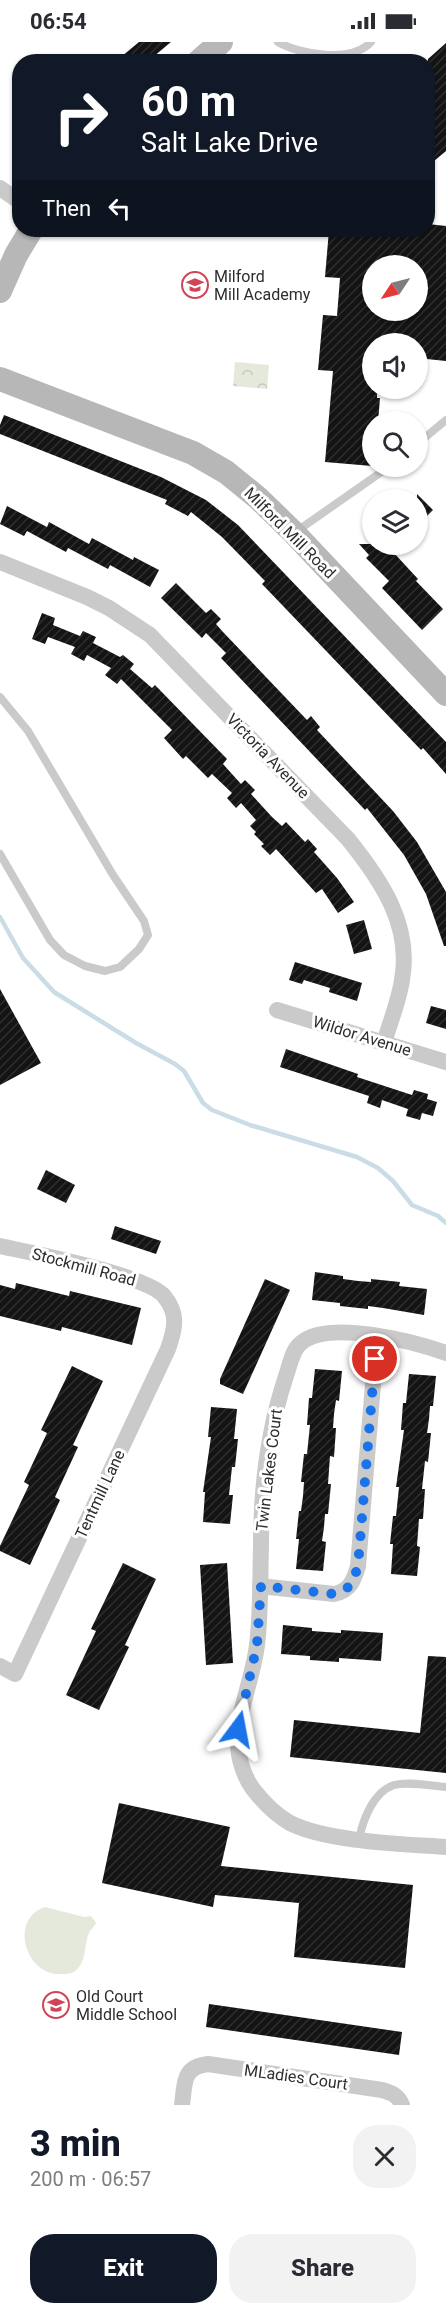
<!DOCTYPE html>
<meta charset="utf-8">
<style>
body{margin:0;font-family:Roboto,sans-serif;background:#f2f2f3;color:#2b2b33;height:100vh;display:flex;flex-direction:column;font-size:22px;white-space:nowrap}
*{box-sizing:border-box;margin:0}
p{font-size:20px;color:#7c7c81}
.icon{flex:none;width:33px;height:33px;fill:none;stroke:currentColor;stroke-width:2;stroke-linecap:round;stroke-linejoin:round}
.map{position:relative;height:2063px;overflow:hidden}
.side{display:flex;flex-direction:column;background:#fff;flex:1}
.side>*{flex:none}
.top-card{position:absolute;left:12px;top:12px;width:423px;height:183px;border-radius:24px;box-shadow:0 2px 4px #0004;background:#111827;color:#fff;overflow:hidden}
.needle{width:39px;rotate:235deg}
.buttons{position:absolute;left:362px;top:213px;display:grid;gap:12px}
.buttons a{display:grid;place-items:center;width:66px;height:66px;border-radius:50%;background:#fff;box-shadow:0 2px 4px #0004;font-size:30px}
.pin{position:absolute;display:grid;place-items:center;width:51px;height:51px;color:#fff;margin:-26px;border:3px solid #fff;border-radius:50%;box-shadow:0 2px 6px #0007}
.me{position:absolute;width:66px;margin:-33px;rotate:13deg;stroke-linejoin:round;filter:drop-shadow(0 0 4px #0008)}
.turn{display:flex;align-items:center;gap:21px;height:126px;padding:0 30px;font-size:27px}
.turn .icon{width:78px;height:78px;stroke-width:2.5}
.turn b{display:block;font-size:42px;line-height:51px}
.then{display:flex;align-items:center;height:57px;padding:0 30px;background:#0003;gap:12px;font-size:22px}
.round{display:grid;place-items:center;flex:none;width:63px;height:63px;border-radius:24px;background:#f2f2f3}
.headline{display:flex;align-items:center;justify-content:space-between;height:102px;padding:0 30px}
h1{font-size:36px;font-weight:800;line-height:45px;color:#111827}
.primary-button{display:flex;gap:12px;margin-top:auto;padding:12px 30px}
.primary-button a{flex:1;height:69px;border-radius:24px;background:#111827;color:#fff;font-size:24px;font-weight:800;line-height:69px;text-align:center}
.primary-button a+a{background:#f2f2f3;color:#2b2b33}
.status{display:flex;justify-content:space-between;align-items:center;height:42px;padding:0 30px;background:#fff;direction:ltr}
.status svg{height:16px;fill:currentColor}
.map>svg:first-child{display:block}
</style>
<div class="status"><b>06:54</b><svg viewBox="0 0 49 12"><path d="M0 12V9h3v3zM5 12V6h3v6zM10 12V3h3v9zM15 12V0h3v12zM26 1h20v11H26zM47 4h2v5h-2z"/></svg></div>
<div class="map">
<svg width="446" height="2063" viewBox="0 0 446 2063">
<defs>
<pattern id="park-crowns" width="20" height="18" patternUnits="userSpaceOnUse" patternTransform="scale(1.5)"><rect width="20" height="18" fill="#e4e9dc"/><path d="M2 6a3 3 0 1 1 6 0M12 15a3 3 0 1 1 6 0" fill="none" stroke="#c4c8bd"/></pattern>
<pattern id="building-hatch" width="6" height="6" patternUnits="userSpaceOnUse" patternTransform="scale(1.5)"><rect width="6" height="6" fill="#141414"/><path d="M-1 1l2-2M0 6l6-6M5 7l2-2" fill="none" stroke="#2e2e2e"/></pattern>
</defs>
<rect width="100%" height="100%" fill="#fff"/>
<path fill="#e4e9dc" d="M45,1865L84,1875L91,1874L96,1881C95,1884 92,1886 90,1889C84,1899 87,1915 79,1925C75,1931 70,1932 63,1932C26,1936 8,1877 45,1865Z"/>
<path fill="url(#park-crowns)" d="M235,320L269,323L267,347L233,344Z"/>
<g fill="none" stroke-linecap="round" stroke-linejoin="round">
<path stroke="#cadde6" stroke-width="4.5" d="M0,875L23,916L54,950L136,1001L175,1022L184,1029L203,1061L212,1068L250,1083L357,1115L378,1126L393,1139L412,1163L438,1174L446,1181"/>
</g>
<g fill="url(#building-hatch)" fill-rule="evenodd">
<path d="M139,0H171L147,20H115Z"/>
<path d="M446,1V109L428,124V17Z"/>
<path d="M428,182L446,184V319L417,316V302H372V346H377V356H380L378,380H372V424L325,420L333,329L318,328L323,273L337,274L340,236L325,235L329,188H428ZM372,224H417V268H372Z"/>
<path d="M4,373L161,435L206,458L238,483L446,700V732L423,706L421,708L262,542L265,539L222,495L191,470L188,474L165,462L167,458L0,392V383Z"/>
<path d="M417,452L433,468L417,484Z"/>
<path d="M7,464L47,485L49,480L89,502L92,496L133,518L134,515L159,528L150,545L110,523L108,527L68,506L66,510L27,489L24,494L0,482Z"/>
<path d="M359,502H403L394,511L418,537L416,539L443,567L422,588L382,546L389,539L366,516L369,513Z"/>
<path d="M176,541L206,571L211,567L221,577L216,582L223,590L307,678L311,674L320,685L317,688L393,769L417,800L446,850V904H444L426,852L404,813L367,766L365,768L221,616L226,611L206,591L202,596L161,556Z"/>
<path d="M42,571L55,576L53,583L80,594L83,589L96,595L93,601L120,615L123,613L134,622L130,627L152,646L155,643L227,717L223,722L241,742L245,738L255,748L251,752L272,775L282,784L286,780L305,800L308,797L317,807L314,810L337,836L354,860L338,871L322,847L316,851L276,807L270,813L261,804L264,802L254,792L256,790L250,784L256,778L241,761L236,766L227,756L232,751L212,732L208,736L186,714L183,717L164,696L172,688L121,637L117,642L105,633L111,626L87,613L84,619L71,612L75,605L48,595L45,602L32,597Z"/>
<path d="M364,878L372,907L354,912L346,883Z"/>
<path d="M295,920L362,941L357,959L329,950L330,946L304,938L302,942L289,938Z"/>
<path d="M0,947L41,1021L0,1043Z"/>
<path d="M431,964L446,968V987L426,981Z"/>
<path d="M286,1007L358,1032L357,1035L412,1053L414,1048L428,1052L427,1057L437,1060L433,1074L422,1071L420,1078L406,1074L408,1067L382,1058L380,1066L367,1061L369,1054L280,1025Z"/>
<path d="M46,1128L75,1143L66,1161L37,1147Z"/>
<path d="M115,1184L161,1199L156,1212L111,1197Z"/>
<path d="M315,1230L343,1234V1237L358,1239L371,1240V1237L400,1240L399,1244L427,1247L424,1273L383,1266L368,1264V1267L340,1264V1261L312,1258Z"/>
<path d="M265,1237L290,1248L243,1352L220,1342V1337Z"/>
<path d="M16,1241L69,1254L70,1249L141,1266L132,1303L62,1285L61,1289L0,1274V1243L15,1247Z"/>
<path d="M72,1324L103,1339L73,1403L78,1405L55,1455L60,1458L30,1523L0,1509V1504L29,1443L24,1440L47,1391L41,1388Z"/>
<path d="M315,1327L342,1329L339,1359L336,1358L334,1372L333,1386H336L334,1415L330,1414L328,1442H331L328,1472H325L324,1485L322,1499L326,1500L323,1529L296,1527L299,1497H296L299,1469H301L303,1454L304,1440H301L304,1412H307L310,1383H307L308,1370L309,1356H312Z"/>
<path d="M409,1332L436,1334L433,1364H430L429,1377L427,1391H431L428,1420L425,1419L422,1447H425L423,1477H419L417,1504L420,1505L417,1534L391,1532L393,1502H390L393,1474H396L399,1445H396L404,1388H401L402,1375L403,1361H406Z"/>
<path d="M211,1365L237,1367L234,1397H238L235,1425H232L229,1453H233L230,1482L203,1480L205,1450H203L211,1395H208Z"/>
<path d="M123,1521L156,1537L125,1603L129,1605L99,1668L66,1653L96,1589L91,1587Z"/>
<path d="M227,1521L233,1621L206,1623L200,1523Z"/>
<path d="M283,1583L312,1586V1589L326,1590L341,1591V1588L383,1591L381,1619L339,1616V1620L310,1618V1614L281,1612Z"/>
<path d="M428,1614L446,1615V1731L290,1715L294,1678L420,1691Z"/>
<path d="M119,1761L230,1785L221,1824L413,1843L405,1926L294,1915L299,1861L215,1853L213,1865L102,1841Z"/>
<path d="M209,1962L402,1990L399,2013L206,1985Z"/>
</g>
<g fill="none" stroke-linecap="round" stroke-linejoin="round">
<g stroke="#cacaca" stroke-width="8">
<path d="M278,0C300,13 352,21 371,0"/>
<path d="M417,402L446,378"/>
<path d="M297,489L390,424"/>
<path d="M0,655L28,689L113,833L144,879L148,893L139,907L120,925L105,929L85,924L64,913L50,898L0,812"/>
<path d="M359,1797C363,1778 373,1750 394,1743C409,1739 431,1744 446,1745"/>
</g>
<g stroke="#cacaca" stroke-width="16">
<path d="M0,146L20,160"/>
<path d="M0,520L87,555L109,566L150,593L348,797C381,838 412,883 402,938C399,959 390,980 384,1001"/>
<path d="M277,968L446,1020"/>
<path d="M0,1204C32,1211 146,1233 164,1254C179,1272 175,1287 168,1307L15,1632L0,1624"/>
<path d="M446,1311C415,1300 329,1277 301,1301C292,1308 290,1323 286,1334C268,1388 261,1446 261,1503C260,1536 261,1570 257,1603C253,1636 238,1667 238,1701C238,1716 244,1735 253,1747C263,1760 276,1773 290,1781C328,1800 403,1802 446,1805"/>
<path d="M260,1544L334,1552C350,1549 354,1538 358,1524L377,1294"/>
<path d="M182,2063C185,2041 182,2025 208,2022L382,2048C392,2051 398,2053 402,2063"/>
</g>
<g stroke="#b7b7b7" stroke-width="24">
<path d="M198,20L221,0"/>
<path d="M0,249L16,213L31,188"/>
<path d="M0,337L193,411L226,430L258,456L294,491L446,652"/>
</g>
</g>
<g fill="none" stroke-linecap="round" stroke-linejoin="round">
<path stroke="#1a73e8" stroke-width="10" stroke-dasharray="0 18" d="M238,1687L257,1603L261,1544L334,1552C350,1549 353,1539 358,1524L375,1317"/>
</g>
<defs>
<symbol id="school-ring" viewBox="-11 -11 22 22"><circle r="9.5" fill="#fff" stroke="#cf4457" stroke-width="1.5"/><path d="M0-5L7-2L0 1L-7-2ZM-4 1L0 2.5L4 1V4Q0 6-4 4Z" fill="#cf4457"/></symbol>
</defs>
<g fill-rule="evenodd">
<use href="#school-ring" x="180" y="228" width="30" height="30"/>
<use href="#school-ring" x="41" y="1948" width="30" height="30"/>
</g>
<g text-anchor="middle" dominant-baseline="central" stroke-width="6" stroke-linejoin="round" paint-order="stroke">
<g font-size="16" fill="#2d2d2d" stroke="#fff" text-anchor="start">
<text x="214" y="234">Milford<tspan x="214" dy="18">Mill Academy</tspan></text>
<text x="76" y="1954">Old Court<tspan x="76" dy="18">Middle School</tspan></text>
</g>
<g font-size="16" fill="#2d2d2d" stroke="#fff">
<text transform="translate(290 491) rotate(45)">Milford Mill Road</text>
<text transform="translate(268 714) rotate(46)">Victoria Avenue</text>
<text transform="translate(362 994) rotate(17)">Wildor Avenue</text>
<text transform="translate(84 1225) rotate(15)">Stockmill Road</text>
<text transform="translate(269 1428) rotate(-83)">Twin Lakes Court</text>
<text transform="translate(100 1452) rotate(-65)">Tentmill Lane</text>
<text transform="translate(296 2035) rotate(8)">MLadies Court</text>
</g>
</g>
</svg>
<div class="buttons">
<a><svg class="needle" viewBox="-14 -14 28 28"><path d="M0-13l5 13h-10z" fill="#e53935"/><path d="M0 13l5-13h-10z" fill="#7c7c81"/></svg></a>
<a><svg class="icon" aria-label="sound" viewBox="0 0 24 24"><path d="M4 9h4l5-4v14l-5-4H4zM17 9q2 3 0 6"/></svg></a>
<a><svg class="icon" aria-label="search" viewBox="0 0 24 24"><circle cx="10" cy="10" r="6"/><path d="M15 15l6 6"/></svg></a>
<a><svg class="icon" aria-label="layers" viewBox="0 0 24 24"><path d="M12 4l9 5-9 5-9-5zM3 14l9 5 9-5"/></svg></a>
</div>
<div class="pin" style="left:375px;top:1317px;background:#d93025"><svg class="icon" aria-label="arrive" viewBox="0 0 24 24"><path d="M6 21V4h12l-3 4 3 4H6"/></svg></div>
<svg class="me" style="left:238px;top:1687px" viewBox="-20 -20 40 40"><path d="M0-17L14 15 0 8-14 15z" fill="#1a73e8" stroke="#fff" stroke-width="4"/></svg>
<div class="top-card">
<div class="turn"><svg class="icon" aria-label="right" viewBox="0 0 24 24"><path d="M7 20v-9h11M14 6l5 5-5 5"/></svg><div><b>60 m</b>Salt Lake Drive</div></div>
<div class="then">Then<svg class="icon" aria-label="left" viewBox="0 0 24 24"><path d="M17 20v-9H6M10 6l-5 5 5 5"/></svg></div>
</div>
</div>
<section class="side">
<div class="headline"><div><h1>3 min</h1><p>200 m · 06:57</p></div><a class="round"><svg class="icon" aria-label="close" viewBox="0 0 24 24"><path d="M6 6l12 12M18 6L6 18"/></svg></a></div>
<div class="primary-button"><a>Exit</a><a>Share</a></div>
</section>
